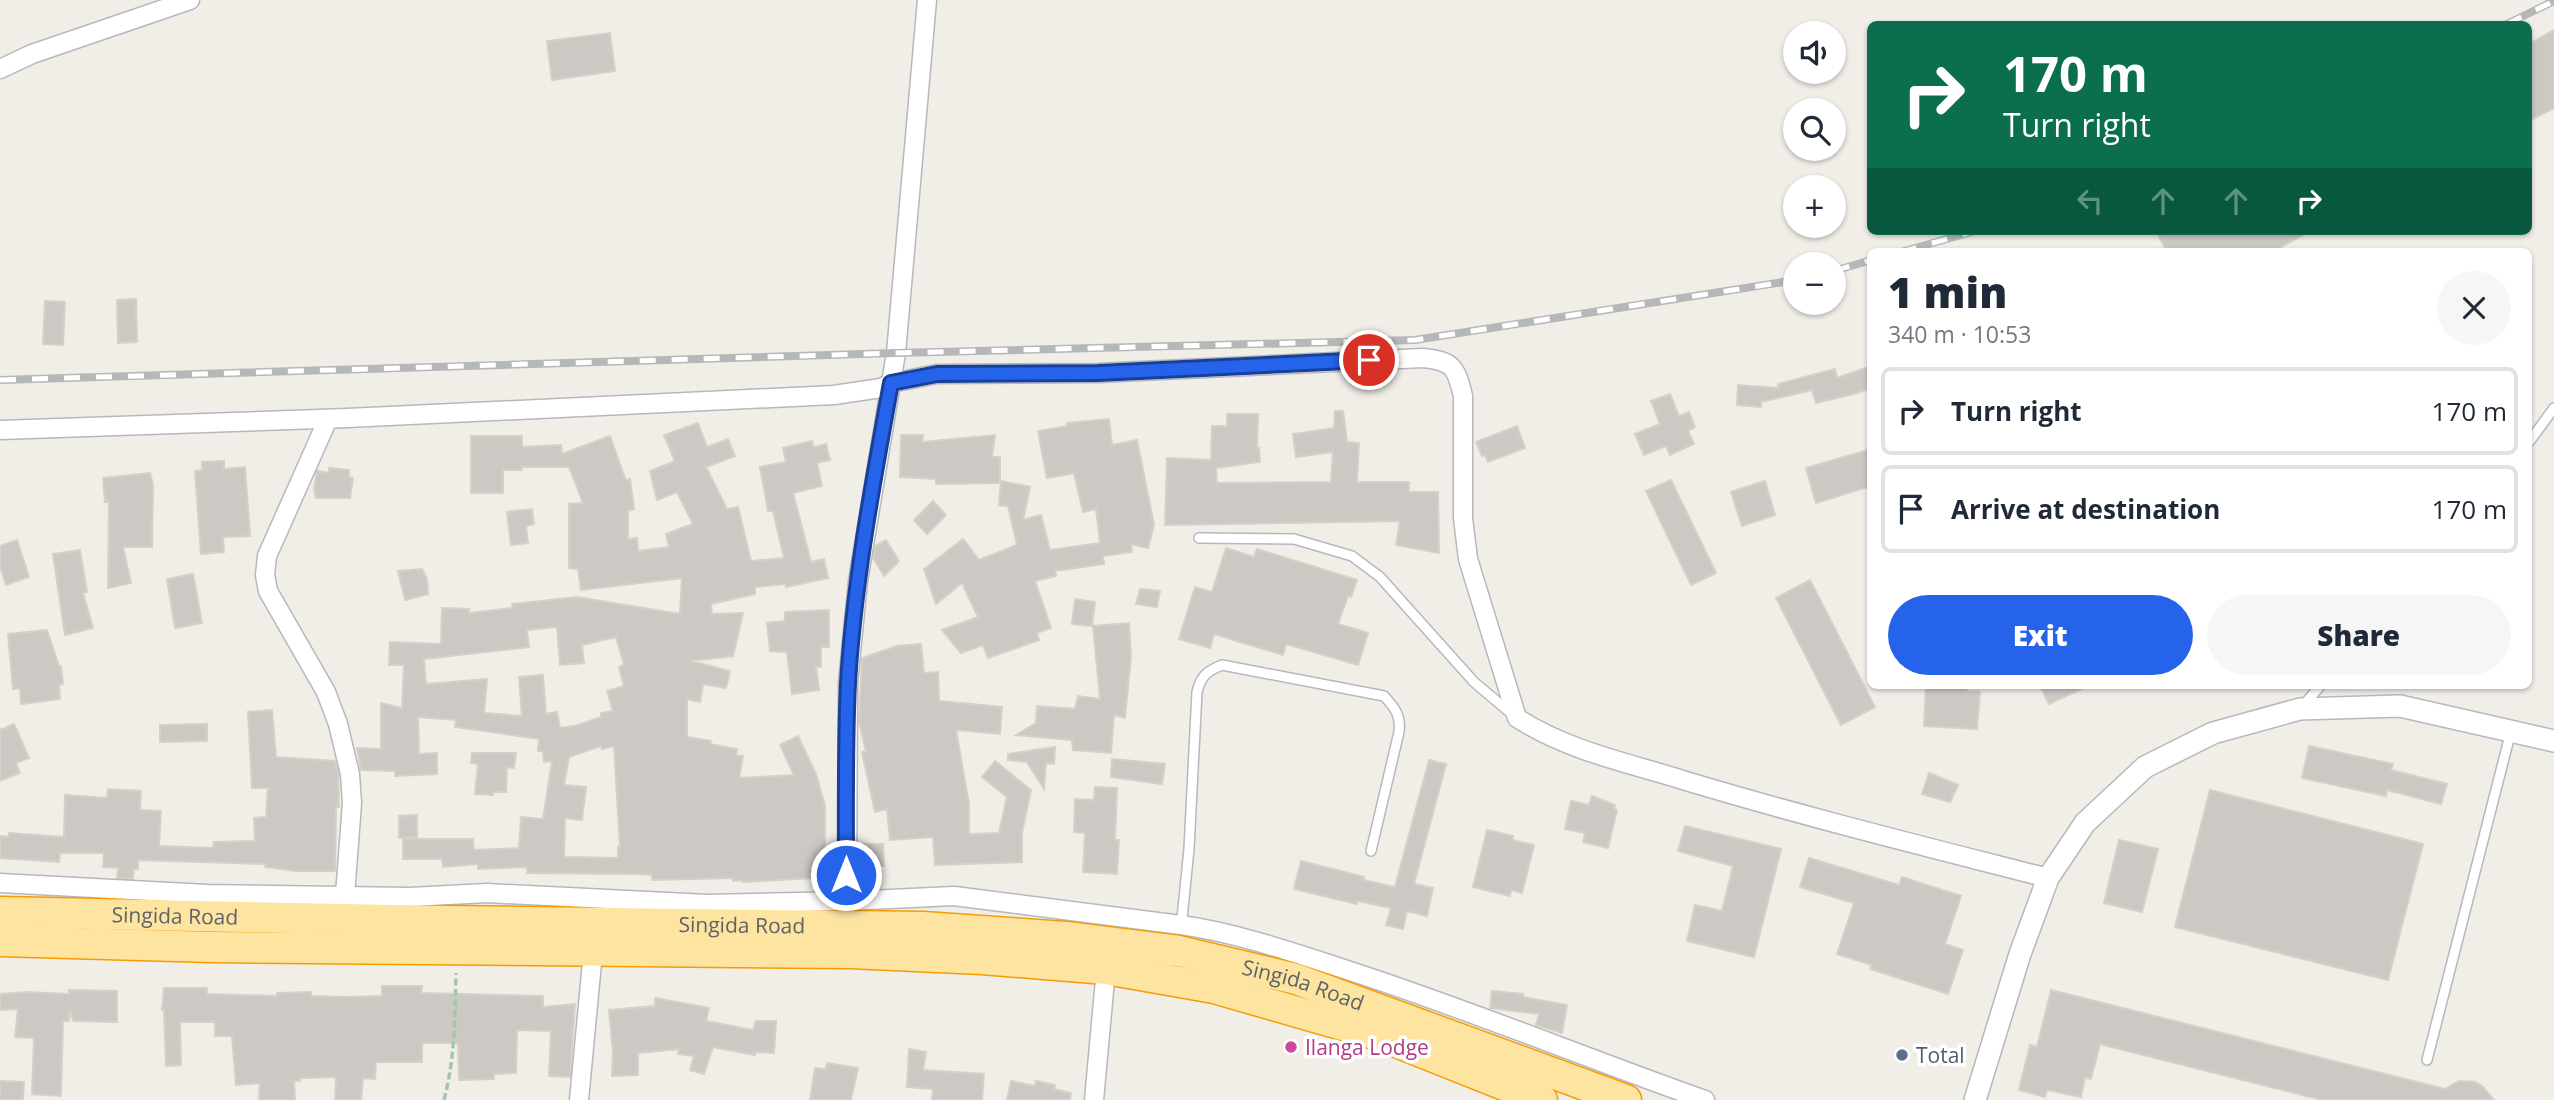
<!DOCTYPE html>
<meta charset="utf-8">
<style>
body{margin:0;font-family:"Open Sans",sans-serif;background:#f6f6f7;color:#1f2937;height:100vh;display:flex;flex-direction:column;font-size:26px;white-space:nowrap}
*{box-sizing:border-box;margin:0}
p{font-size:23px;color:#747a83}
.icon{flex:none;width:38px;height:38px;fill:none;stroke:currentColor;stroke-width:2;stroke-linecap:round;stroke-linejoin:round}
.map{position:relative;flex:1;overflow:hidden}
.side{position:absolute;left:1867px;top:248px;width:665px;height:441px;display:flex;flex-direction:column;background:#fff;border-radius:10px;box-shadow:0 2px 5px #0004}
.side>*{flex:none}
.banner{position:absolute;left:1867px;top:21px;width:665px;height:214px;border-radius:10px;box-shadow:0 2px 5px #0004;background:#0b6e4f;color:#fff;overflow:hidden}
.controls{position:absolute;left:1783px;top:21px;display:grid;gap:14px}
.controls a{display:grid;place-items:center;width:63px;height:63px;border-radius:50%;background:#fff;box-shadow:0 2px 5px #0004;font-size:35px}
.pin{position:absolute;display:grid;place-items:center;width:60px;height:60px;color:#fff;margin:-30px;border:4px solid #fff;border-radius:50%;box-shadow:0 2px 7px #0007}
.me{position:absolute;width:77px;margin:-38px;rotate:0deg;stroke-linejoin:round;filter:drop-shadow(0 0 5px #0008)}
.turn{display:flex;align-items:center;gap:24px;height:147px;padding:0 21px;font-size:32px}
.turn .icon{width:91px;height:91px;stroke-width:2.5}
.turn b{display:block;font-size:49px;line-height:60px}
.lanes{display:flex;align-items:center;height:66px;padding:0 21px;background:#0003;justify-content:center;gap:35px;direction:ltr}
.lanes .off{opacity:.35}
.round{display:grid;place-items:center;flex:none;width:74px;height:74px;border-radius:37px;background:#f6f6f7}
.headline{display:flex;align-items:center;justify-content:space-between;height:119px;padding:0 21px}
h1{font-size:42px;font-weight:800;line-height:52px}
.primary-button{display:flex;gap:14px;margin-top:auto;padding:14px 21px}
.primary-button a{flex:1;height:80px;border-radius:42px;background:#2563eb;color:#fff;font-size:28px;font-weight:800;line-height:80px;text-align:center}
.primary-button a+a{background:#f6f6f7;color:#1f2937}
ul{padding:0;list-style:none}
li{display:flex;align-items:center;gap:21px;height:88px;margin:0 14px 10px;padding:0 7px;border:4px solid #e0e1e3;border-radius:10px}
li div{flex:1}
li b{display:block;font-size:26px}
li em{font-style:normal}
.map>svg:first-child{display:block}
</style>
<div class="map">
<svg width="2554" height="1100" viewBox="0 0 2554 1100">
<rect width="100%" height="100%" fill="#f1eee8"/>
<g fill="#ccc9c5" stroke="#d6d0c6" stroke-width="2" fill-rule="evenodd">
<path d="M2554,30V108L2529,121V44Z"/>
<path d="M610,33L615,71L552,80L547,41Z"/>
<path d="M2156,231H2310L2272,252H2167Z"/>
<path d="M136,299L137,342L118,343L117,300Z"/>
<path d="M45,301L65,302L63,345L43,344Z"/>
<path d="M1868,367L1871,388L1857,393L1816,403L1812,390L1761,402V407L1737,405L1738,385L1779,388L1778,384L1835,369L1837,378Z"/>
<path d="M1670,394L1679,416L1689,412L1695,427L1688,431L1694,444L1670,455L1666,446L1644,455L1635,434L1660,424L1651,401Z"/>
<path d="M1335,411H1343L1347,442L1359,443L1357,482H1409V492H1438L1439,553L1396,545L1400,521L1165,525L1167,458L1211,460L1212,426H1227V414H1258L1257,448H1259L1260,462L1216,468L1217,483L1331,482L1333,452L1296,457L1293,434L1334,428Z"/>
<path d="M1109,419L1112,445L1137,440L1154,525L1148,548L1131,544L1132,552L1103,556L1104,564L1055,571L1056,576L1035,581L1051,628L1037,633L1039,640L988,658L983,645L961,653L942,630L978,617L962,583L936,604L924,569L963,539L979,560L1017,545L1008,506L999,505L1001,481L1030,487L1023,520L1041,515L1050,550L1100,543L1096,509L1083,512L1074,473L1047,478L1038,431L1068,426L1067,423Z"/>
<path d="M698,423L707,447L728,439L735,456L706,467L727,509L738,507L751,561L784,558L773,511H768L760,467L786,462L783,448L812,441L814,447L826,444L830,460L817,463L822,486L793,493L811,562L824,559L828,578L786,587V584L755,587V594L711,604L712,614L743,613L733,656L691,661L730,671L726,688L703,684L700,702L687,699V737L711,741L710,744L737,749L736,755L743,756L739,778L794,775L780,745L798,736L816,774L825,806V866L812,865V878L743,882V880L733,881V878L652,880V875L637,874L527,873V867L478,869V864L443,867L442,859H403V839H473L474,850L519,848L521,817L543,819L552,761L544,762L543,751H538L539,739L455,727L456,720L418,717L419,754L437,753V774L395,776V771L361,770L357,748L381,749V703L402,708L404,665H389L390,642L441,644L442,608L469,609V613L513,608L512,604L577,597L680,614L682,578L581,590L578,569L569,568V504L583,503L569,467H522V470H503V493H471V436H522V447L561,445L562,454L610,436L626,481L630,479L634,509L628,511V539L637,538L638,551L669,547L666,534L693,524L677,492L657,500L650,471L675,461L664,435ZM557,627L560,665L584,663L582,645L616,637L624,665L619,667L624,686L607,691L613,711L601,713V717L575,726L560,728L557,712L546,714L543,675L519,677L522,716L484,713L487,679L426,684L424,659L529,647L527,630ZM601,746L602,749L614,746L620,847H618V858L564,857L565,818L582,820L586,787L564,785L569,757Z"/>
<path d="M1517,426L1525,448L1488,462L1485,455L1482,456L1476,442Z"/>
<path d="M901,435H923L922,442L995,435L992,457H1000V483L936,484V479L900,477Z"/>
<path d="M1871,449V486L1816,503L1806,468Z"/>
<path d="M224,461V469L245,467L250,536L223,537L224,552L201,554L195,471L202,470V462Z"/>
<path d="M329,468L349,470V477L353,478L350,498H316L314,489L317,471L329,473Z"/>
<path d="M150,473L153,485L152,547H123L131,583L108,588L109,502H105L103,478Z"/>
<path d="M1671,480L1716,573L1691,585L1646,491Z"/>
<path d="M1765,481L1775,515L1742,526L1731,492Z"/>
<path d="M933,501L946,515L927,534L914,520Z"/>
<path d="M532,509L534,524L526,526L528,543L511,545L507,512Z"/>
<path d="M17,540L29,577L6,585L0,566V546Z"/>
<path d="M886,540L899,561L884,576L873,558L875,546Z"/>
<path d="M1226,548L1254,557L1257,549L1357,580L1351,597L1348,596L1338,624L1368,633L1358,665L1286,644L1283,655L1214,634L1210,648L1179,639L1195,587L1212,592Z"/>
<path d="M80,550L87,592L83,593L93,628L65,635L53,554Z"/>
<path d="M422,569L427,579L428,594L405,600L398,571Z"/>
<path d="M193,574L202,623L175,628L167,579Z"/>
<path d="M1810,580L1875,707L1841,725L1776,598Z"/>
<path d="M1140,589L1160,591L1157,607L1136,604Z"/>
<path d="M1075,599L1095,602L1092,626L1072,624Z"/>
<path d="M829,610V647H821V667H816L819,690L792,694L787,652L770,651L767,623L785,621V612Z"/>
<path d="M1129,623L1131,656L1125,718L1114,715L1111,753L1073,750L1072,740L1016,735L1036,723L1037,706L1075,709L1078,696L1100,699L1093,626Z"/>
<path d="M47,630L59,666H61L63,684L59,685L60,699L21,704L20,688L13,689L8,634Z"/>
<path d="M921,644L924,673L938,672L939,701L1002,707L1000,734L956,730L969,804V834L999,833L1007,797L982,777L995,761L1031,790L1022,833V862L935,865L933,837L890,840L887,809L875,812L862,752L866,751L859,722L862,658L897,646Z"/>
<path d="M1926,686L1967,687V691L1980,692L1977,729L1924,726Z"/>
<path d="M2040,686H2088L2049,704Z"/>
<path d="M272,710L276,757L335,761L338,773L339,807H336L335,871H296L265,867L266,864L138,860V869H134L133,879L117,878L118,868L103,867L104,853H60L59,862L0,858V836L9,837V833L64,837L65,795L107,798L108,789L141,791L140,810L161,811L159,846L213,848L214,842L255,841L254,818L266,817L268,788H252L248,712Z"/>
<path d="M14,724L29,758L16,763L20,773L0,781V728L1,730Z"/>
<path d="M207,724V741L160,742V725Z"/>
<path d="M2309,746L2393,764L2391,770L2447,784L2441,804L2387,790L2386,796L2302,778Z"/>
<path d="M1055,747L1054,764L1046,763L1044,789L1027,762L1008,760V754Z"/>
<path d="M472,753H516L514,768L507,767L506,792H493V795L475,794L478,764L471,763Z"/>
<path d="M1112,759L1165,764L1162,784L1111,777Z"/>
<path d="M1429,760L1446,764L1414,884L1433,888L1427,916L1407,911L1403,929L1386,925L1391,908L1358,901L1357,904L1294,889L1301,861L1364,877L1363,880L1395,887Z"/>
<path d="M1929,773L1958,785L1950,802L1922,794Z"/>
<path d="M1095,787L1117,788L1115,840H1119L1117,874L1083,872L1085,833L1074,832L1075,799L1094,800Z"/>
<path d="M2210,790L2423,844L2388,980L2175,927Z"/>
<path d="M1592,796L1615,805L1614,809L1617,810L1608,848L1583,842L1585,833L1565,829L1571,801L1589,805Z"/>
<path d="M417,815V837L399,838V816Z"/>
<path d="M1685,826L1781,849L1754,957L1687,941L1695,905L1722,911L1733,866L1678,851Z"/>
<path d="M1487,830L1513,836L1512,840L1534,845L1522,893L1511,890L1510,896L1473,887Z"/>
<path d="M2119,840L2158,849L2142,912L2104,903Z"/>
<path d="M863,844H883L884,866H863Z"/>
<path d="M1809,858L1899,885L1902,877L1961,896L1945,944L1963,950L1948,994L1870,969L1872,965L1837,954L1854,903L1800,887Z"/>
<path d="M382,986H422L421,993L543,996V1007L575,1004L570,1077L549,1076L551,1031L517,1030L516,1073L494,1074V1079L459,1080L458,1043H422V1062H376L375,1079L363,1078L361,1100H335L336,1077L300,1078V1081H294L295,1100H259L260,1083L236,1085L232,1036H215V1022H180L181,1065L166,1066L164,1010H162L164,988H207V994L277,996V993L311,992V996L347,997L382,996Z"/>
<path d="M69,990L117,991V1022L73,1021L70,1010L69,1021H63L61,1096L32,1094L34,1038L15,1037L18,1009L0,1010V994L27,992L69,994Z"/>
<path d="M2051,990L2445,1089L2459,1081L2476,1082L2483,1087L2494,1100H2322L2100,1044L2091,1079L2085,1077L2081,1097L2047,1090L2045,1097L2019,1090L2030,1045L2037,1047Z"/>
<path d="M1492,991L1523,994V997L1567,1005L1562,1033L1536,1025L1539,1014L1490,1008Z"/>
<path d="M655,998L709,1008L706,1021L753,1030L756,1021H776L774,1053L755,1052V1055L713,1047L704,1074L690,1070L694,1056L678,1054L679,1049L638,1053V1075L612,1076L613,1052L609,1010L655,1006Z"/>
<path d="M909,1049L926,1052L923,1070L984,1074L982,1100H932L933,1089L907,1087Z"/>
<path d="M827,1063L858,1068L851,1100H810L815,1068L826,1069Z"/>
<path d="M0,1081L24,1082L23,1100H0Z"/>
<path d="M1011,1081L1035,1086L1036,1081L1055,1085L1054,1089L1071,1093L1070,1100H1007Z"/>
</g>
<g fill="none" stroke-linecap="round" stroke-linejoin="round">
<defs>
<g id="service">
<path d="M2529,442L2554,408"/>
<path d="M1199,538L1294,539L1352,556L1380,577L1474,682L1513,715"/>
<path d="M2303,706L2320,686"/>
<path d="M1181,928L1189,849L1197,692C1201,676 1207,671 1222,665L1384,696C1395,708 1401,715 1399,732L1371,851"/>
<path d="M2427,1060L2511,731"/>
</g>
<g id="minor">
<path d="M0,69L32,54L190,0"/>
<path d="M328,419L267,556L265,575L268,591L326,692L338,724L350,774L352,803L345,895"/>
<path d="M0,430L347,418L834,395L881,388L891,383L937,374L1098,373L1423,358C1453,361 1456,367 1463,396V518L1468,559L1517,718C1568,751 1629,763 1686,781C1806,817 1927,847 2048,878"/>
<path d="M0,883L207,894L410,897L487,893L707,904L847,901L954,896L1181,925C1238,933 1295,953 1350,971C1470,1010 1586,1058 1705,1100"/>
<path d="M847,901L848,683L858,581L896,353L927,0"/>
<path d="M579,1100L593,952"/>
<path d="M1094,1100L1106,969"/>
</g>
<path id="tertiary" d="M1975,1100L2020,954L2048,878L2085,823L2145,767L2213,733L2300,709L2400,706L2554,741"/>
<g id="trunk">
<path id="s1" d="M0,912L445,921L923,927L1066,937L1179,951L1296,979L1626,1100"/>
<path d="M0,941L212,947L850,953L982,959L1106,969L1214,988L1381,1036L1542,1100"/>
</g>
</defs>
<use href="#service" stroke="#b5b8bc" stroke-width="12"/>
<use href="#minor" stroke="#b5b8bc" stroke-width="21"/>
<use href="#tertiary" stroke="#b5b8bc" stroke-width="24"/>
<use href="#trunk" stroke="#f69c02" stroke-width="33"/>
<path stroke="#9ec8a8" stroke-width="3.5" stroke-dasharray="7 3.5" stroke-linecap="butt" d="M444,1100C455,1058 455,1017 456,973"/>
<use href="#service" stroke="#fff" stroke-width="9"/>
<use href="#minor" stroke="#fff" stroke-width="18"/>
<use href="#tertiary" stroke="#fff" stroke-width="21"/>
<use href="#trunk" stroke="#fde4a1" stroke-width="30"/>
<defs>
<g id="rail">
<path d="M2507,24L2554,1"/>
<path d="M1901,252L1975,231"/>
<path d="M1834,271L1871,260"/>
<path d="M0,380L896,353L1415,340L1796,280"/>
</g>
</defs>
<use href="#rail" stroke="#b6b7b8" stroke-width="8"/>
<use href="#rail" stroke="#fff" stroke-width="5" stroke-dasharray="16" stroke-linecap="butt"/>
</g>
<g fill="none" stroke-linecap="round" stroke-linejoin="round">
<defs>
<path id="route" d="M846,875C846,811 845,747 848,683C854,582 873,482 891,383L937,374L1098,373L1369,360"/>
</defs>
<use href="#route" stroke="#184099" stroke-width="18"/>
<use href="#route" stroke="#2563eb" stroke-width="12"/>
</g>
<circle fill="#d1479c" stroke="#fff" stroke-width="2.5" cx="1291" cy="1047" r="7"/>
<circle fill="#5c6f8a" stroke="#fff" stroke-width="2.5" cx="1902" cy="1055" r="7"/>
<g text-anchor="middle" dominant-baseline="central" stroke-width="7" stroke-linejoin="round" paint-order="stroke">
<g font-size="21" fill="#5f6368" stroke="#fff">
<text stroke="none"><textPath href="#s1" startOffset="175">Singida Road</textPath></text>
<text stroke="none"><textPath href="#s1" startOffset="742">Singida Road</textPath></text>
<text stroke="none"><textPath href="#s1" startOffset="1309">Singida Road</textPath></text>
</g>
<g font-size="21" fill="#b23c85" stroke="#fff" text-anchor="start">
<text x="1305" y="1047">Ilanga Lodge</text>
</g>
<g font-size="21" fill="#4e5e75" stroke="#fff" text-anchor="start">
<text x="1916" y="1055">Total</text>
</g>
</g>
</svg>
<div class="controls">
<a><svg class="icon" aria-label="sound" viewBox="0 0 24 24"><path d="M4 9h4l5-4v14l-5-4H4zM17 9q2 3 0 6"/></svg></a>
<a><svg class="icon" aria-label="search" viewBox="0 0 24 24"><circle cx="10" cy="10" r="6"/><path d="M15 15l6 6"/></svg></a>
<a>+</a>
<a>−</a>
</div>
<div class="pin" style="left:1369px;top:360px;background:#d93025"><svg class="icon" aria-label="arrive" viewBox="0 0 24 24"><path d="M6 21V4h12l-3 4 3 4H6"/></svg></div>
<svg class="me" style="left:846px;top:875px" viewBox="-20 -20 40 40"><circle r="17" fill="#2563eb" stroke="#fff" stroke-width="3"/><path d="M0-11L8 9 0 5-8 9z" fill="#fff"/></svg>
<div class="banner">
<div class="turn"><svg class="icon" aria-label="right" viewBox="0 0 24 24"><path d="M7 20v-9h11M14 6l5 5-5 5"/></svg><div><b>170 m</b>Turn right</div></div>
<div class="lanes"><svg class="icon off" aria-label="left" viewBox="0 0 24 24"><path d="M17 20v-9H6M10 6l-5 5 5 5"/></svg><svg class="icon off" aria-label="ahead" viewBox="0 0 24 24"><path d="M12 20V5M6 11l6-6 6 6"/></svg><svg class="icon off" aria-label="ahead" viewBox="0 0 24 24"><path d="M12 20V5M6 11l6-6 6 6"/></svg><svg class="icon" aria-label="right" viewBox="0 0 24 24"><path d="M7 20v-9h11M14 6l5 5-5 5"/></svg></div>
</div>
<section class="side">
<div class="headline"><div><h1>1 min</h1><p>340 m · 10:53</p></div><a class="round"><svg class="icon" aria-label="close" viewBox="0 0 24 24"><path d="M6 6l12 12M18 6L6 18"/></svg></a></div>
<ul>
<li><svg class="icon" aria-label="right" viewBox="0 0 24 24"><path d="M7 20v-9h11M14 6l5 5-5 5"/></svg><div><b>Turn right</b></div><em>170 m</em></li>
<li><svg class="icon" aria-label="arrive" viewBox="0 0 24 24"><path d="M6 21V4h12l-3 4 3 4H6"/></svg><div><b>Arrive at destination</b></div><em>170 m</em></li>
</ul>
<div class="primary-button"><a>Exit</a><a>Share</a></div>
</section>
</div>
